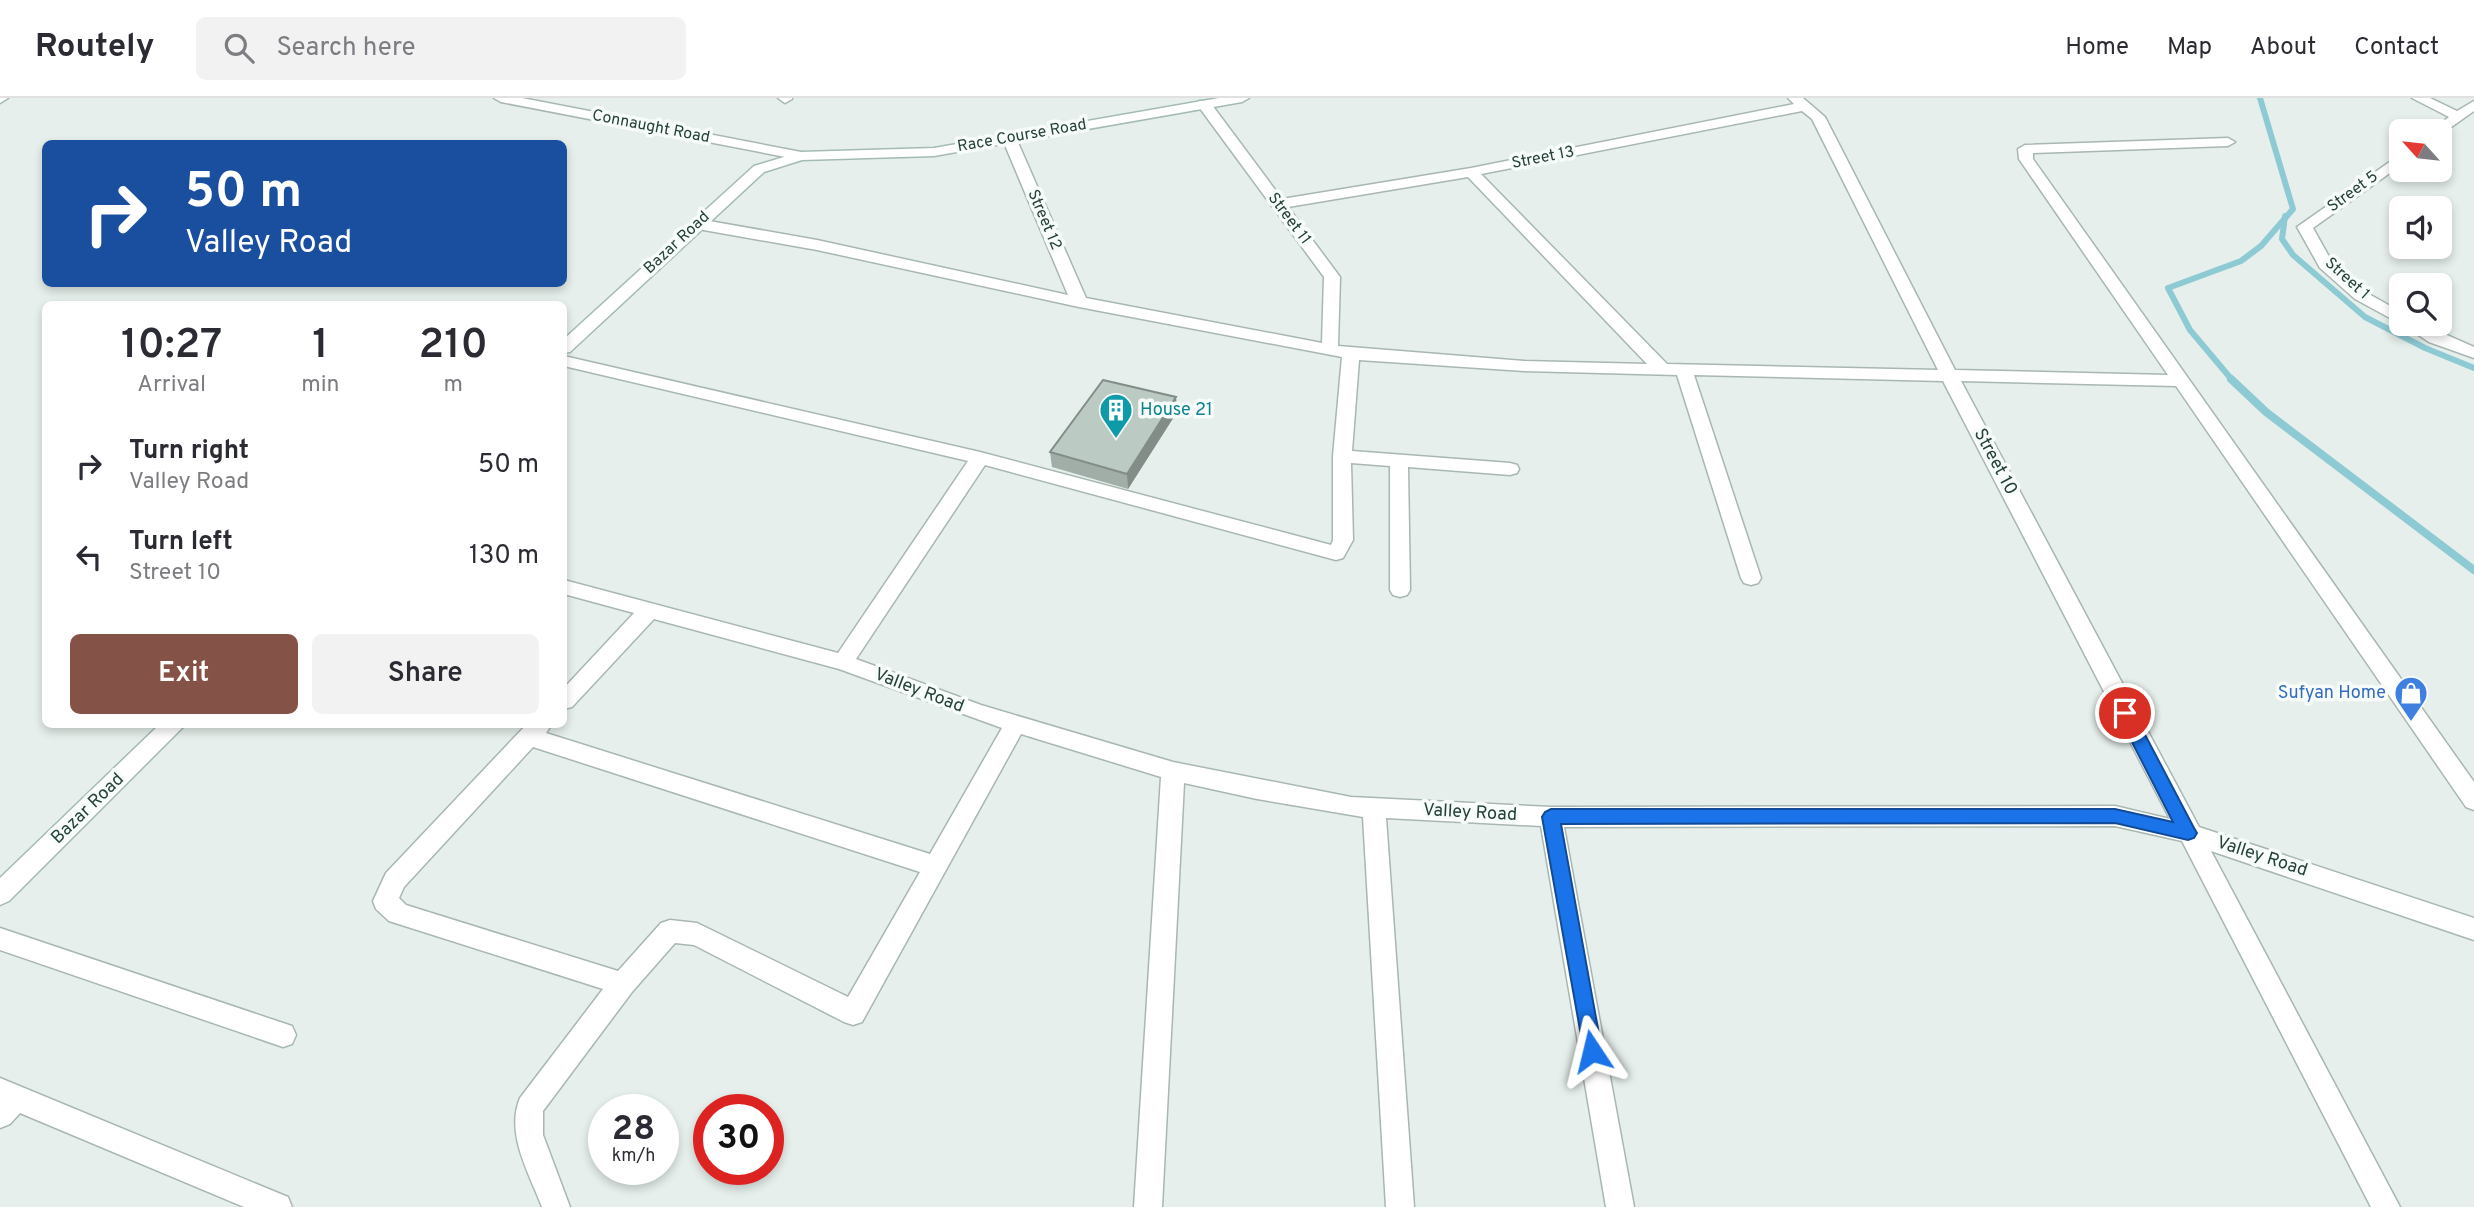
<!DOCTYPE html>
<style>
body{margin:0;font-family:Overpass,sans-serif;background:#f2f2f3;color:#2b2b33;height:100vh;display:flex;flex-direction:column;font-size:26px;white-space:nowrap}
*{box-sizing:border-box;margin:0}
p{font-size:23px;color:#7c7c81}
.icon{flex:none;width:38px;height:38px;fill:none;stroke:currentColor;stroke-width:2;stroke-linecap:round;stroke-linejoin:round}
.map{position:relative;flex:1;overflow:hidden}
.sheet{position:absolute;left:42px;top:203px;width:525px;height:427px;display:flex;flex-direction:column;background:#fff;border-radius:10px;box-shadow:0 4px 10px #0003}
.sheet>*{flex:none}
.guide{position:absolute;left:42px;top:42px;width:525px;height:147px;border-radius:10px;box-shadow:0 4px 10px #0003;background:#1a4fa0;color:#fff;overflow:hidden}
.needle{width:46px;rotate:297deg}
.fabs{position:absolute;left:2389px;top:21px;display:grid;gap:14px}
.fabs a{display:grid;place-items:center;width:63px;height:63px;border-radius:10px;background:#fff;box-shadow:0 4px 10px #0003;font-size:35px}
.speed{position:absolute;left:588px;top:996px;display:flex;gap:14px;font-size:35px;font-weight:700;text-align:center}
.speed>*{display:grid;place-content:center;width:91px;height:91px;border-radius:50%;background:#fff;box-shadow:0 4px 10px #0003;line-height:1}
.speed small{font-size:18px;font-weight:400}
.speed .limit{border:10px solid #d22;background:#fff;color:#111}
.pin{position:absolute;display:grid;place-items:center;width:60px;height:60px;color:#fff;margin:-30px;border:4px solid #fff;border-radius:50%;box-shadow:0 2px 7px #0007}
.me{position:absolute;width:77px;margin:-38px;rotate:350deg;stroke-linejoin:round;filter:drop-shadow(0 0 5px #0008)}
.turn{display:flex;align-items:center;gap:24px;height:147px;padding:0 28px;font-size:32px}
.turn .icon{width:91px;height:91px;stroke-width:2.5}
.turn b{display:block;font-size:49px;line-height:60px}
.eta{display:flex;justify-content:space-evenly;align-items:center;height:119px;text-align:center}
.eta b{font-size:42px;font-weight:600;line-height:49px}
.primary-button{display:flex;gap:14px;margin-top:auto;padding:14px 28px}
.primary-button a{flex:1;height:80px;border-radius:10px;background:#855247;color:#fff;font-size:28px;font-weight:600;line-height:80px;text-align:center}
.primary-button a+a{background:#f2f2f3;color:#2b2b33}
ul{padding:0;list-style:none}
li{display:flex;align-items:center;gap:21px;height:91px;padding:0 28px}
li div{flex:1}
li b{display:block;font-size:26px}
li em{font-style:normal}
header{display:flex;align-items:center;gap:42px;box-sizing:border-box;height:98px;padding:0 35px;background:#fff;border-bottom:2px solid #e1e1e2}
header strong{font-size:33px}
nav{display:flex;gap:38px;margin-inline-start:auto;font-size:24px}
.search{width:490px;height:63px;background:#f2f2f3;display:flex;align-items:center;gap:18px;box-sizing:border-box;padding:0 24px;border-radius:10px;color:#7c7c81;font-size:26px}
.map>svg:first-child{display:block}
</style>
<header>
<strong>Routely</strong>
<div class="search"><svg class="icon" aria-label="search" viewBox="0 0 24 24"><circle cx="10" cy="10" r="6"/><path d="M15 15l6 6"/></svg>Search here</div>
<nav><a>Home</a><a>Map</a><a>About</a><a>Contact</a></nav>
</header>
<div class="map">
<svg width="2474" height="1109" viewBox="0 0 2474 1109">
<rect width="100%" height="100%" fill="#e6efeb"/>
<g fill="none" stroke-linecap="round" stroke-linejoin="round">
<g stroke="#8ecad4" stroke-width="6">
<path d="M2285,118L2282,141L2293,157L2365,219L2425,250L2474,270"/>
<path d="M2233,283L2190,232L2168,190L2241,163L2261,148L2293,111L2260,0"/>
</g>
<path stroke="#8ecad4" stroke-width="8" d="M2231,281L2266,314L2474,472"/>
<defs>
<g id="street">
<path d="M494,0H522L801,54L808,58L801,62L501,4Z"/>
<path d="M778,0H792V1L785,5Z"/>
<path d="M1788,0H1803L1825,19L1955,272L2168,277L2019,61L2018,51L2025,47L2228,40L2235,44L2228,48L2033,55V61L2474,684V712L2466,709L2176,288L1961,283L2199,729L2474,820V842L2211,753L2400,1109H2371L2182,743L2115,728L1564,729L1634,1109H1606L1541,728L1386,720L1414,1109H1386L1363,719L1257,701L1184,685L1162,1109H1134L1161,679L1021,636L862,924L853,927L844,924L694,847L675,845L632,894L543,1013V1037L570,1109H542C529,1075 505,1035 520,1000L603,891L389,823L376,811L373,803L386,775L527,626H552L546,635L930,756L1002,630L839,571L654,521L572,609L564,611V590L634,515L564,496V482L838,555L968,363L564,268V258L980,354L1331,447L1333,442V358L1342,259L1079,209L817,152L698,131L693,129L690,126L693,123L698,121L817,142L1068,197L1002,40L1009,36L1016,40L1086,200L1322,245L1324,179L1199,9V3H1209L1282,101L1471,70L1794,6ZM1802,13L1812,21L1938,272L1667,266L1481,76ZM1468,79L1647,266L1524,263L1338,248L1340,179L1288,109ZM1359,262L1524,273L1677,277L1741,480L1744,485L1751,487L1758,485L1761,480L1694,277L1943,283L2170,721L2115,708L1551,709L1351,699L1173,664L981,607L856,561L985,367L1336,462L1343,460L1353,442L1351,365L1390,368V492L1393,497L1400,499L1407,497L1410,492L1408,369L1510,377L1517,375L1519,371L1517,367L1510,365L1352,353ZM533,649L920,774L848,899L697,825L670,822L661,825L618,873L406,807L399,800L404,789Z"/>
<path d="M2412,0H2430L2457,13L2474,3V13L2440,37V33H2431L2449,19Z"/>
<path d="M2401,56V67L2313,130L2332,164L2367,195L2401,214V226L2355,201L2320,170L2297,129Z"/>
<path d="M2402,226H2422L2474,249V260L2429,244Z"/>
<path d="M0,830L283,925L292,928L296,937L292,946L283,949L0,852Z"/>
<path d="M0,980L288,1099L292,1109H244L20,1015L10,1026L0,1030Z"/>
</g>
<g id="secondary">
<path d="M0,0H8L0,5Z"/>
<path d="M1219,0H1249L1242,4L934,58L802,62L764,74L570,254L564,255V241L754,68L801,54L934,50Z"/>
<path d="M160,626H186L9,803L0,807V780Z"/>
</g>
</defs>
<use href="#street" stroke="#a8b7b2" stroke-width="3"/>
<use href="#secondary" stroke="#a4bbb2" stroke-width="3"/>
<use href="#street" fill="#fff" fill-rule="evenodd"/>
<use href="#secondary" fill="#fff" fill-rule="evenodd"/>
</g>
<path fill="#a1aea8" d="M1176,299L1177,314L1128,391L1052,369L1050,354Z"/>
<path fill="#838d88" d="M1176,299L1177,314L1128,391L1127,376Z"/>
<path fill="#bbcac3" stroke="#838d88" stroke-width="2" d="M1103,282L1176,299L1127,376L1050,354Z"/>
<path fill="#1a73e8" stroke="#114b97" stroke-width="2" d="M2125,608L2131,610L2194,730L2197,735L2194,740L2188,742L2115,725L1561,726L1602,953L1599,960L1592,962L1585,960L1542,719L1545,714L1551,711H2115L2173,724L2117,615L2120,610Z"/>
<defs>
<symbol id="building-pin" viewBox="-11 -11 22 30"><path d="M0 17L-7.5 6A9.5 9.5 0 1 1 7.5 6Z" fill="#0f9aa8" stroke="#f7fbf9"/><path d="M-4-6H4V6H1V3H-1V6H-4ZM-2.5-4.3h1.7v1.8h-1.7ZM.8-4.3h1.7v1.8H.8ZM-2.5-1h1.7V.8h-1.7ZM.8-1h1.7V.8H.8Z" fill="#fff"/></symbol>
<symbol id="shop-pin" viewBox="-11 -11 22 30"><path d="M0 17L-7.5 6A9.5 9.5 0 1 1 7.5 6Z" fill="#3f7fe0" stroke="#f7fbf9"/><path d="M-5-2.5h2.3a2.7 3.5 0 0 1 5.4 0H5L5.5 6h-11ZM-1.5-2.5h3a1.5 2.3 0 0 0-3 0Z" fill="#fff"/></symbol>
</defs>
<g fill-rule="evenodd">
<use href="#building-pin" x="1097" y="293" width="38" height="52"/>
<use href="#shop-pin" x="2392" y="576" width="38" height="52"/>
</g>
<g text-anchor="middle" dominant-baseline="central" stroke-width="7" stroke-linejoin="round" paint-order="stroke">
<g font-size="16" fill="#244139" stroke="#f7fbf9">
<text transform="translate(651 29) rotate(11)">Connaught Road</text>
<text transform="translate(1022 38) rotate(-10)">Race Course Road</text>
<text transform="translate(1543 60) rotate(-11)">Street 13</text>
<text transform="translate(2353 94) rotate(-36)">Street 5</text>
<text transform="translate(1289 121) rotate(53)">Street 11</text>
<text transform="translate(1044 122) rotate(67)">Street 12</text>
<text transform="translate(677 145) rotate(-43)">Bazar Road</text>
<text transform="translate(2347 181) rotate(42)">Street 1</text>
</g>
<g font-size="18" fill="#0d838f" stroke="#f7fbf9" text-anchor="start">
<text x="1140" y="312">House 21</text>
</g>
<g font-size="18" fill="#244139" stroke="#f7fbf9">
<text transform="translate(1995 364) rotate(62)">Street 10</text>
<text transform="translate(919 593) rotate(21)">Valley Road</text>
<text transform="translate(88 711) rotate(-44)">Bazar Road</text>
<text transform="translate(1470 715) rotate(3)">Valley Road</text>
<text transform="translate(2262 759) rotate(18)">Valley Road</text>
</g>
<g font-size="18" fill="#366cbe" stroke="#f7fbf9" text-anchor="end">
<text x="2386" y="595">Sufyan Home</text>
</g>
</g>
</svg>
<div class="fabs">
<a><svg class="needle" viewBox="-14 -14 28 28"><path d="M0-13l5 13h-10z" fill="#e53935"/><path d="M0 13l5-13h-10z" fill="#7c7c81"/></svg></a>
<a><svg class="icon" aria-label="sound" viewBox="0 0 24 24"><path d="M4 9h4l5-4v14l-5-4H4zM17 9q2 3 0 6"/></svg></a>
<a><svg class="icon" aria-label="search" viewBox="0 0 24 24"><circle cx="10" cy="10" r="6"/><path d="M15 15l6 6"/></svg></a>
</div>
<div class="speed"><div>28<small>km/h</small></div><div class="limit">30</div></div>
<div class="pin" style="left:2125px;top:615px;background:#d93025"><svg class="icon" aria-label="arrive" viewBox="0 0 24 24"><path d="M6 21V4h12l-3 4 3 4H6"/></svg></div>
<svg class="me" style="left:1592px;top:953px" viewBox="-20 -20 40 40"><path d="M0-17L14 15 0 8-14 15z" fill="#1a73e8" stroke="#fff" stroke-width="4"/></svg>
<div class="guide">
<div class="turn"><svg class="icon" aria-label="right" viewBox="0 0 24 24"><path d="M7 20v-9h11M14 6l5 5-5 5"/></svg><div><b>50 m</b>Valley Road</div></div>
</div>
<section class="sheet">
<div class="eta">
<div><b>10:27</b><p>Arrival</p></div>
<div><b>1</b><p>min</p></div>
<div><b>210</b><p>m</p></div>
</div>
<ul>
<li><svg class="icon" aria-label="right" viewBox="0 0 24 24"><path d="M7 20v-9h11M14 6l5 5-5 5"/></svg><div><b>Turn right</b><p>Valley Road</p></div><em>50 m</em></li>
<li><svg class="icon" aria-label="left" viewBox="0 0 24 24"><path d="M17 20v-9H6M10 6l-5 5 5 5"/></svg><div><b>Turn left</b><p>Street 10</p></div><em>130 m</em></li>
</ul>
<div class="primary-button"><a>Exit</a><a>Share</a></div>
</section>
</div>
